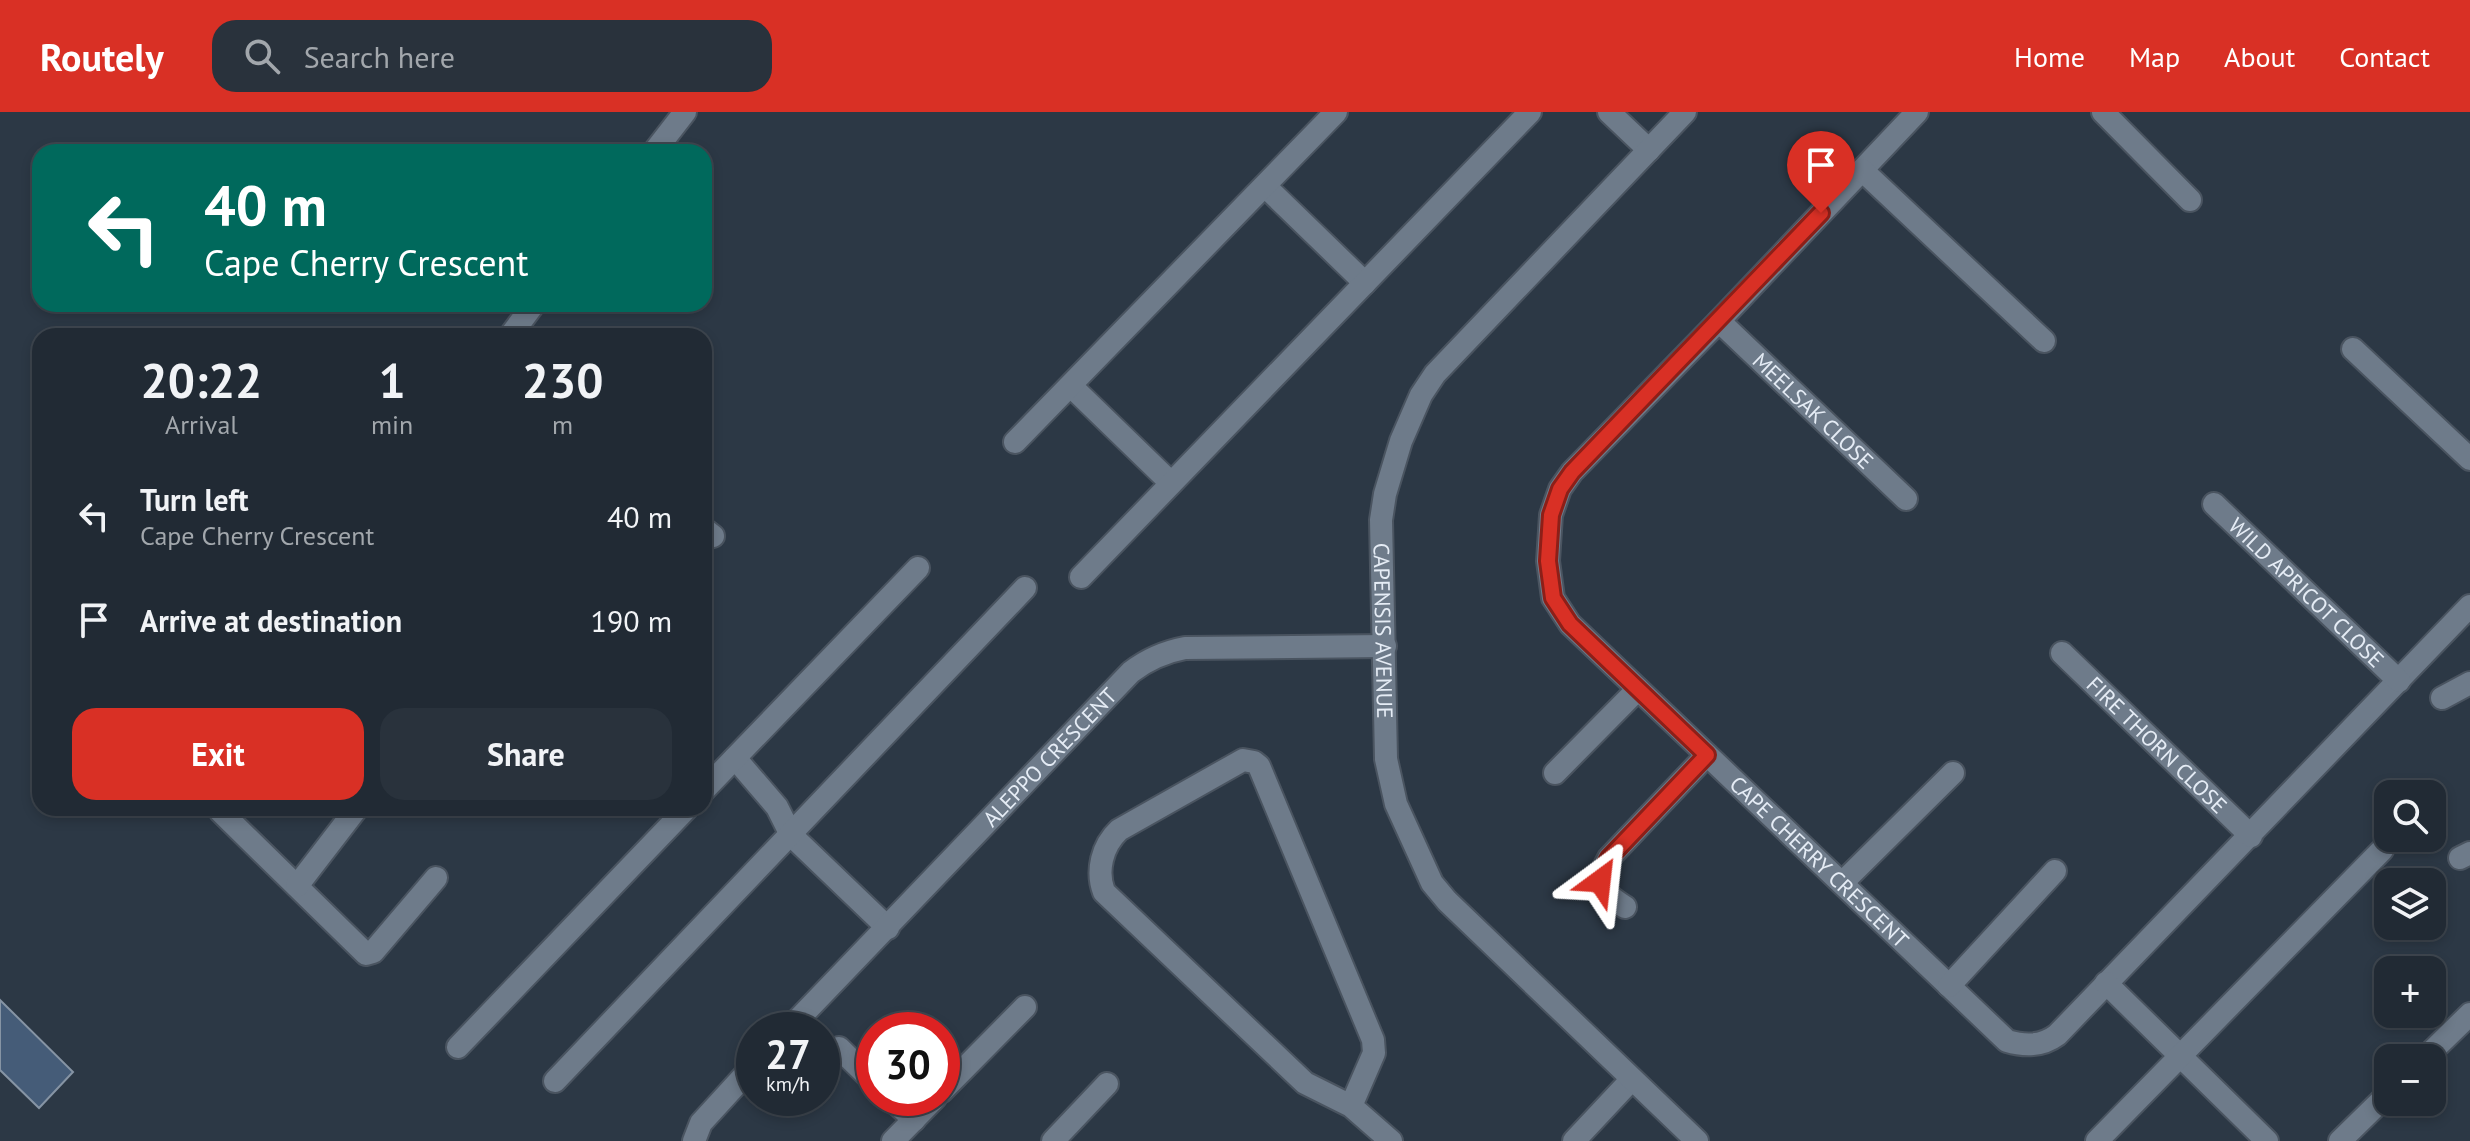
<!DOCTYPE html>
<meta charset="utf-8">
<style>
body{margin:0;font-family:"PT Sans",sans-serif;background:#29323c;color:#f1f3f6;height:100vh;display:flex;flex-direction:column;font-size:30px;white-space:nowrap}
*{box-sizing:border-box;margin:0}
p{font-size:26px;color:#a2a7ac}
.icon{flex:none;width:44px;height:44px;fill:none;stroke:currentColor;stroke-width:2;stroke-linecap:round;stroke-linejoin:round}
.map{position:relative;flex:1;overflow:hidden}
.sheet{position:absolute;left:32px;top:216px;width:680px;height:488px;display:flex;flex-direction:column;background:#212a34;border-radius:24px;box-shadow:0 4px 12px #0003,0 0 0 2px #3e464f}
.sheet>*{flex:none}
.hud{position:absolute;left:32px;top:32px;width:680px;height:168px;border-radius:24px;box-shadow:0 4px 12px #0003,0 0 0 2px #3e464f;background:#00695c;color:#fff;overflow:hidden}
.buttons{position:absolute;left:2374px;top:668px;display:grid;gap:16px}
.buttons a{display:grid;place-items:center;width:72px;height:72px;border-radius:16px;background:#212a34;box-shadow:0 4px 12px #0003,0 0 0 2px #3e464f;font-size:40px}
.speed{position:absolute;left:736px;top:900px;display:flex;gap:16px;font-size:40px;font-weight:700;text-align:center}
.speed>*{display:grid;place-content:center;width:104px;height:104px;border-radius:50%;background:#212a34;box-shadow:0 4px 12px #0003,0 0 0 2px #3e464f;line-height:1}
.speed small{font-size:20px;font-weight:400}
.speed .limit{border:12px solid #d22;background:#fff;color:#111}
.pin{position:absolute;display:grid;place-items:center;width:68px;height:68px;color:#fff;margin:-82px -34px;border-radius:50% 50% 50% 0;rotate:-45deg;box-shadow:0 0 8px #0007}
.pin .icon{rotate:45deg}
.me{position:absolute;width:88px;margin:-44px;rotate:30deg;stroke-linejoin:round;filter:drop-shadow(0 0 6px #0008)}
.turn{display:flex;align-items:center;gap:28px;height:168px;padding:0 40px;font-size:36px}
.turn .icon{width:104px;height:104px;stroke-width:2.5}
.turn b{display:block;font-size:56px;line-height:68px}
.eta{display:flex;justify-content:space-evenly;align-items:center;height:136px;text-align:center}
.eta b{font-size:48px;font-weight:600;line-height:56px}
.action{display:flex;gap:16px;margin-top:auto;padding:16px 40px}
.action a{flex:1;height:92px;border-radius:24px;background:#d93025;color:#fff;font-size:32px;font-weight:600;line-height:92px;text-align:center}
.action a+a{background:#29323c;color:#f1f3f6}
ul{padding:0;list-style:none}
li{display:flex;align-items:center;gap:24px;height:104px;padding:0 40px}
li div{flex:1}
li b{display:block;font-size:30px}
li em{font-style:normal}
header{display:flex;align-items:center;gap:48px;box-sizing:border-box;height:112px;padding:0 40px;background:#d93025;color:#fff}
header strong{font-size:38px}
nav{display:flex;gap:44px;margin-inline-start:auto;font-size:28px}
.search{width:560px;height:72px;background:#29323c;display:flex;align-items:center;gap:20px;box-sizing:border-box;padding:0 28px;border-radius:24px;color:#a2a7ac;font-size:30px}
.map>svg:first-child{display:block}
</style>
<header>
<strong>Routely</strong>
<div class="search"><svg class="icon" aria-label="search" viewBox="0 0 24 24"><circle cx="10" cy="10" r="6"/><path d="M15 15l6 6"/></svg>Search here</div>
<nav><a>Home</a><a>Map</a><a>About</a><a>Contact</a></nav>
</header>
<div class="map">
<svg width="2470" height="1029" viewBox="0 0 2470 1029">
<rect width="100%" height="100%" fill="#2c3845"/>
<path fill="#455c78" stroke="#8694a4" stroke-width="2" d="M0,888L73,960L39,996L0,958Z"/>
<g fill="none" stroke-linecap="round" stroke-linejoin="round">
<defs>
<g id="minor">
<path d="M1609,0L1649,38"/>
<path id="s1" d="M1917,0L1719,209L1572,360L1560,377L1551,403L1548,449L1553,486L1570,512L2007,929C2024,934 2041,935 2057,923L2470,494"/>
<path d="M2103,0L2190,88"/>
<path d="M654,40L685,0"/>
<path d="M1862,58L2044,229"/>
<path d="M1265,74L1365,171"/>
<path id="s2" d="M1719,209L1906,387"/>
<path d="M510,224L534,192"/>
<path d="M2353,237L2470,347"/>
<path d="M1071,274L1171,371"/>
<path d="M1015,330L1336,0"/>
<path id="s3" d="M2214,392L2399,569"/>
<path d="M704,417L713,424"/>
<path d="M1081,465L1530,0"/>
<path id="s4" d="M2062,541L2251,724"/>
<path d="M2442,586L2470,571"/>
<path d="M735,646L777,695L791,723L888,816"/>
<path d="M1555,661L1638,577"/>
<path d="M704,678L918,456"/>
<path d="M220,696L221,700L366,842L373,840L436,766"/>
<path d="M2460,746L2470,741"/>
<path d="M1842,771L1953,661"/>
<path d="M297,774L357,696"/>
<path d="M1625,795C1602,780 1593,773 1609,746L1707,643"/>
<path d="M2106,871L2267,1029"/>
<path d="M1949,874L2055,759"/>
<path id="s5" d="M788,918L1131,560C1148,547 1164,540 1185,536L1385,534"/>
<path d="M458,935L687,696"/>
<path d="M839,936L874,970"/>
<path d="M2425,946L2470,902"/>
<path d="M555,969L1025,476"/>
<path d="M942,979L1025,895"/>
<path d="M891,986L914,1008"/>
<path d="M1351,994L1374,941L1373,928L1259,654L1254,650L1243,648L1119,718C1102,734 1096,759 1104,780L1305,971L1351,994L1391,1029"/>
<path d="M694,1029L701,1011L754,953"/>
<path d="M893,1029L935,986"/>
<path d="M1053,1029L1107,972"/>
<path d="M1574,1029L1632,967"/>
<path d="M2097,1029L2382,738"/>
<path d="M2340,1029L2388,982"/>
</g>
<g id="tertiary">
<path id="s6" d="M1685,0L1435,262L1421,283L1401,329L1385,382L1381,408L1386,647L1396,692L1432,771L1447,789L1697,1029"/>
</g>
</defs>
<use href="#minor" stroke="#4a5460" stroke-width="26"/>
<use href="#tertiary" stroke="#4a5460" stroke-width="26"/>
<use href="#minor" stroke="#6e7b8a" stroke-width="22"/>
<use href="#tertiary" stroke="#6e7b8a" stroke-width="22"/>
</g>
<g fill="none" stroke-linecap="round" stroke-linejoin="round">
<defs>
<path id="route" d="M1600,769L1602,759L1609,746L1707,643L1570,512L1553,486L1548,449L1551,403L1560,377L1572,360L1821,101"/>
</defs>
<use href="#route" stroke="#8d1f18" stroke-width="20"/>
<use href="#route" stroke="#d93025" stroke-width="14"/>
</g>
<g text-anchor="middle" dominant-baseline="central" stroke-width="8" stroke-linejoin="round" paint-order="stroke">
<g font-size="22" fill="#e5ecf5" stroke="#191f25">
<text stroke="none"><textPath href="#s2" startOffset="130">MEELSAK CLOSE</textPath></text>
<text stroke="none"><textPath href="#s3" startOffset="128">WILD APRICOT CLOSE</textPath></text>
<text stroke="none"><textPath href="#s6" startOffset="630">CAPENSIS AVENUE</textPath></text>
<text stroke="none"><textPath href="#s4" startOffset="132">FIRE THORN CLOSE</textPath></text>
<text stroke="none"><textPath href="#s5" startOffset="378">ALEPPO CRESCENT</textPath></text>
<text stroke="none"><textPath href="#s1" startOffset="1006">CAPE CHERRY CRESCENT</textPath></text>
</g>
</g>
</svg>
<div class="buttons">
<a><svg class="icon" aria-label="search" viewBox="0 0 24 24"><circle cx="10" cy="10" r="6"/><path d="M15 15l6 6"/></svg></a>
<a><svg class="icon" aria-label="layers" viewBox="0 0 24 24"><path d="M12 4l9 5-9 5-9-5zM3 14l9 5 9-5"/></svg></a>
<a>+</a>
<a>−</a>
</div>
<div class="speed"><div>27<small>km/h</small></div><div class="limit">30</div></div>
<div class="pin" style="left:1821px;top:101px;background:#d93025"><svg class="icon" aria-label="arrive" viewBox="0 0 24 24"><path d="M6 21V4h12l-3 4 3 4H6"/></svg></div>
<svg class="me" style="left:1600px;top:769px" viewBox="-20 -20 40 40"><path d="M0-17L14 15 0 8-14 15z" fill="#d93025" stroke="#fff" stroke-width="4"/></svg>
<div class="hud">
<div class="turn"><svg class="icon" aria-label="left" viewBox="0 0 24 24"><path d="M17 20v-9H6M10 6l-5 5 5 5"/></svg><div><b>40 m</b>Cape Cherry Crescent</div></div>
</div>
<section class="sheet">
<div class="eta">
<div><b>20:22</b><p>Arrival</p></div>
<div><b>1</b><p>min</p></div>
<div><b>230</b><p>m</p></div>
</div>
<ul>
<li><svg class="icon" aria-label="left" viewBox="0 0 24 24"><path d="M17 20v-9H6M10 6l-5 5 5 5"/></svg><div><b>Turn left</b><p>Cape Cherry Crescent</p></div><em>40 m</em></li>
<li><svg class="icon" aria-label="arrive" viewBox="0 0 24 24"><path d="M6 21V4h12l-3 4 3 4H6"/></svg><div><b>Arrive at destination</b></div><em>190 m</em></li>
</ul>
<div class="action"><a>Exit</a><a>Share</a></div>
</section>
</div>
